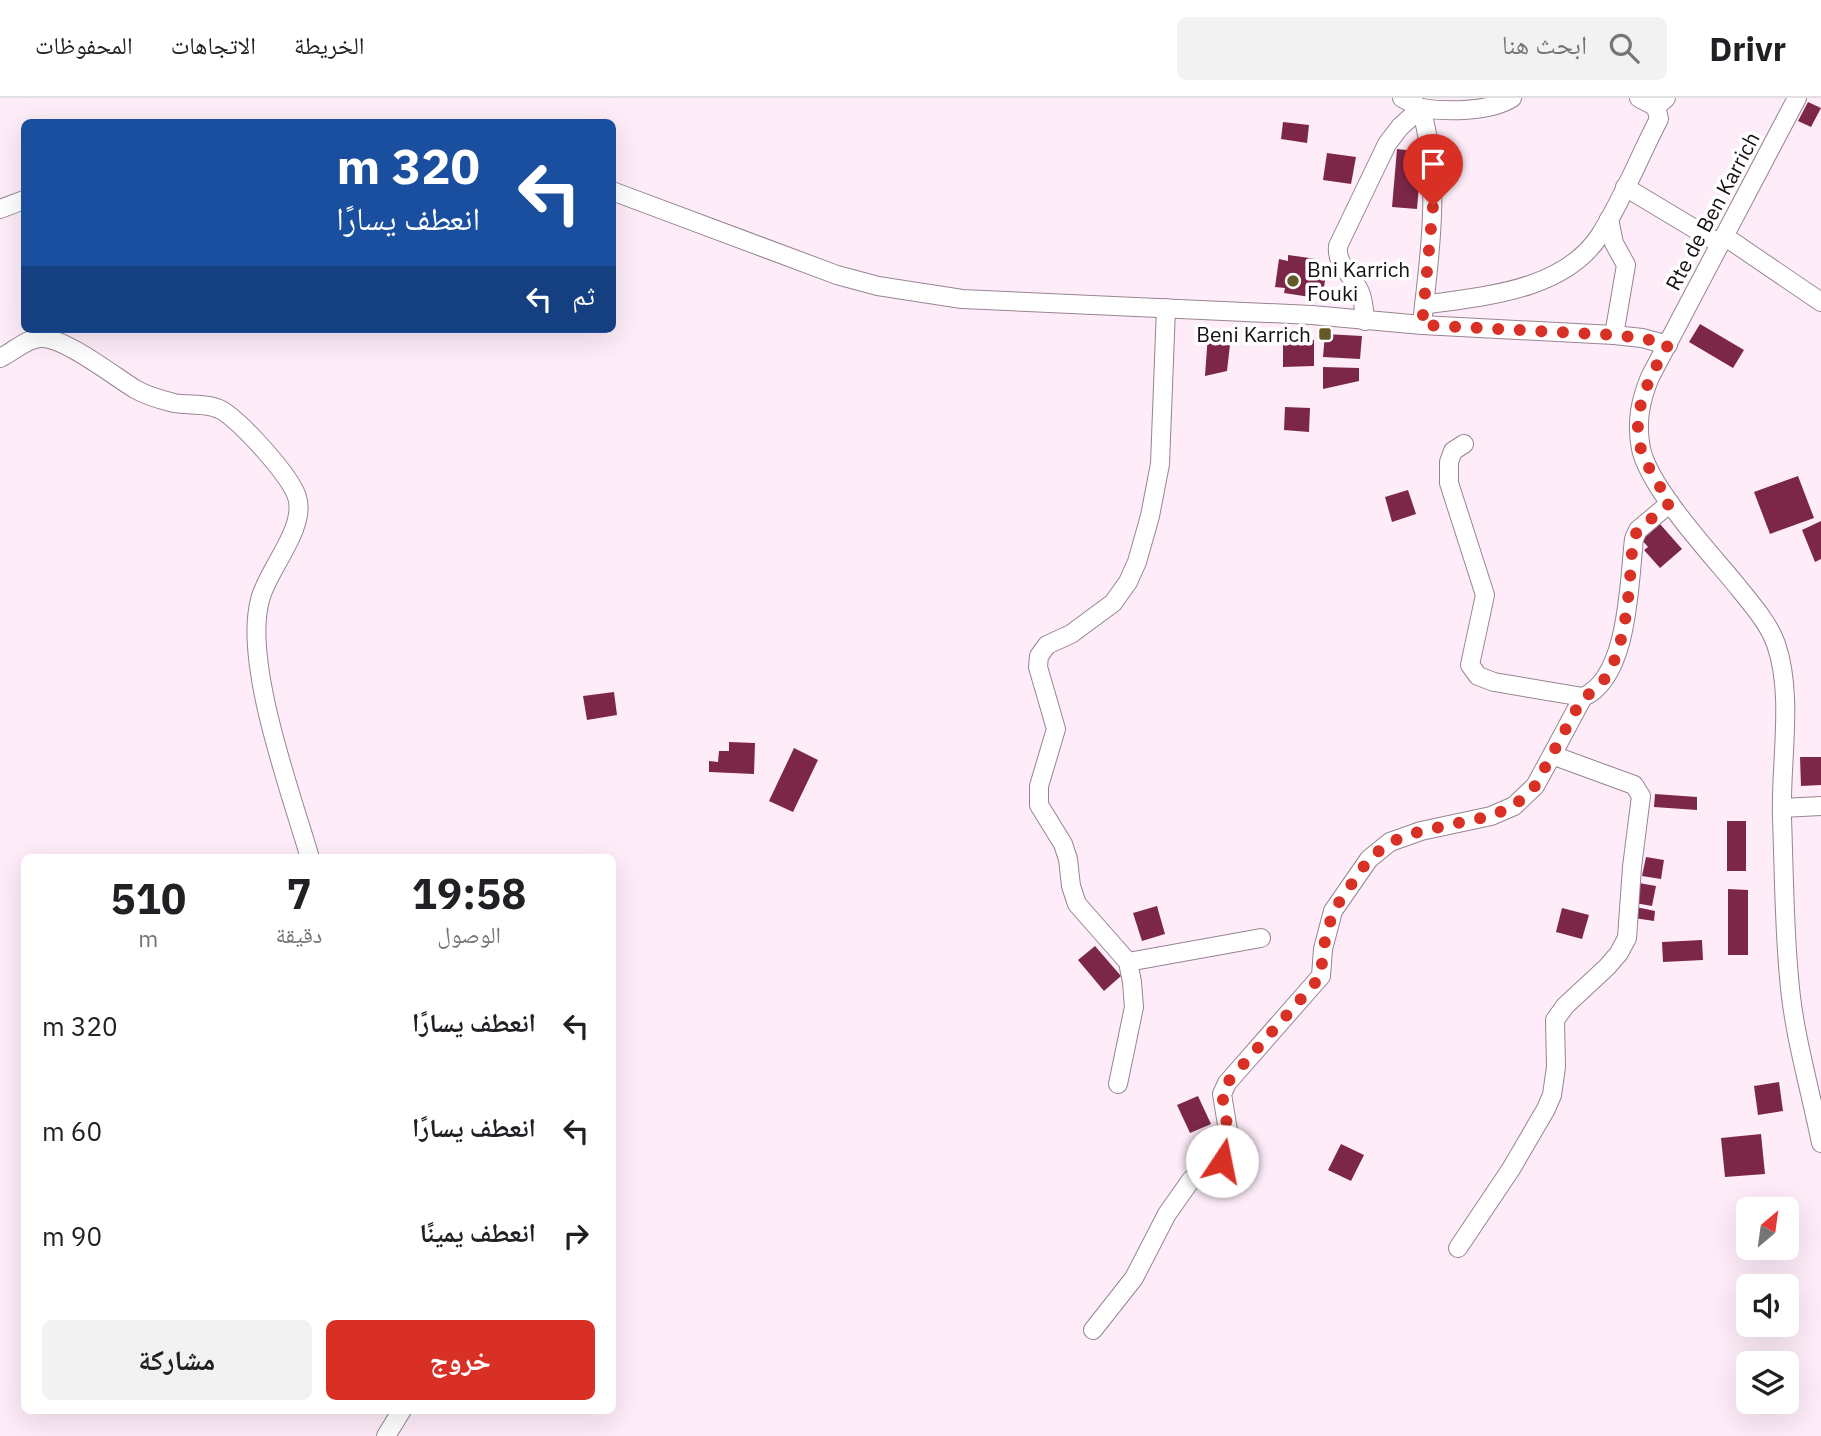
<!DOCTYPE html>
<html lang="ar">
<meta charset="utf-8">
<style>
body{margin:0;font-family:"IBM Plex Sans","Noto Naskh Arabic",sans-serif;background:#f2f2f2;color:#202124;direction:rtl;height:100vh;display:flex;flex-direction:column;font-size:26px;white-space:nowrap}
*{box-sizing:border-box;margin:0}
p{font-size:23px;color:#757577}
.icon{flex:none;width:38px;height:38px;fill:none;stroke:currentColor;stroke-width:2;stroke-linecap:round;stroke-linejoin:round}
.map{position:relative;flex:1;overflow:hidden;direction:ltr}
.drawer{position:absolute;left:21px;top:756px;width:595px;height:560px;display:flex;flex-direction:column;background:#fff;border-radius:10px;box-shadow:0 7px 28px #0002;direction:rtl}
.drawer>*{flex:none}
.guide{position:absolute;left:21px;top:21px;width:595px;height:214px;border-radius:10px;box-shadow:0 7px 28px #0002;direction:rtl;background:#1a4fa0;color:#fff;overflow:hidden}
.needle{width:46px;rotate:29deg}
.controls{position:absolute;left:1736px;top:1099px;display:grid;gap:14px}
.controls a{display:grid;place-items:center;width:63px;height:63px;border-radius:10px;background:#fff;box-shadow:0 7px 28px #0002;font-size:35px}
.pin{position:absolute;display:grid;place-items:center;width:60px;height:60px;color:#fff;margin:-72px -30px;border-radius:50% 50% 50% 0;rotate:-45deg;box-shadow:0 0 7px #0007}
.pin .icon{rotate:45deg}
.me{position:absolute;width:77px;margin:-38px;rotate:11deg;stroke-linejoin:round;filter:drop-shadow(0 0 5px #0008)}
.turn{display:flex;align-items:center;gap:24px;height:147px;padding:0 21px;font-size:32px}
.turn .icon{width:91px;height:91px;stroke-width:2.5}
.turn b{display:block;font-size:49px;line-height:60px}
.then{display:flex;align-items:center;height:66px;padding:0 21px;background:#0003;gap:14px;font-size:26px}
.eta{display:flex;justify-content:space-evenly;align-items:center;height:119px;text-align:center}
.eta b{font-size:42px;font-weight:700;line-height:49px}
.button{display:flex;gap:14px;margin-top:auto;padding:14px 21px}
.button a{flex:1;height:80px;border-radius:10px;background:#d93025;color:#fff;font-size:28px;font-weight:700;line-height:80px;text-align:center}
.button a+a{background:#f2f2f2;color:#202124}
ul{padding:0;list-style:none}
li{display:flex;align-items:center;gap:21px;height:105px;padding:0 21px}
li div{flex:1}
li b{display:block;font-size:26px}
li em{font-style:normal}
header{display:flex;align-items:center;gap:42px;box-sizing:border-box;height:98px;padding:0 35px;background:#fff;border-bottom:2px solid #e0e0e0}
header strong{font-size:33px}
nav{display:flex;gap:38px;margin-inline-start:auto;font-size:24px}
.search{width:490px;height:63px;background:#f2f2f2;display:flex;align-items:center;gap:18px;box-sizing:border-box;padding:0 24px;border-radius:10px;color:#757577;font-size:26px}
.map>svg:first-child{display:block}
</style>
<header>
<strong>Drivr</strong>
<div class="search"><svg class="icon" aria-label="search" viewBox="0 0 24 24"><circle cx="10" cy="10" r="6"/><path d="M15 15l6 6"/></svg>ابحث هنا</div>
<nav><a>الخريطة</a><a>الاتجاهات</a><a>المحفوظات</a></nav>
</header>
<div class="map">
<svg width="1821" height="1338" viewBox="0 0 1821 1338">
<rect width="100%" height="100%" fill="#feedf9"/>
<g fill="#7d2748">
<path d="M1808,4L1821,10L1811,29L1798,23Z"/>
<path d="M1283,24L1309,27L1307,45L1281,41Z"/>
<path d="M1397,51L1422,54L1417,111L1392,109Z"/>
<path d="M1327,55L1356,59L1351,86L1323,82Z"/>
<path d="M1288,157L1317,161L1316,167L1327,169L1323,196L1310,194V199L1284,195L1285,190L1275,189L1279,161L1288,163Z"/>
<path d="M1700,226L1744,252L1733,270L1689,244Z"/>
<path d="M1208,236L1231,238L1227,273L1205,278Z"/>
<path d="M1325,236L1362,238L1360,261L1323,259Z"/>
<path d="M1283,242H1314V268L1283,269Z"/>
<path d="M1323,269L1359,270V283L1323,291Z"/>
<path d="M1285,309L1310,310L1309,334L1284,332Z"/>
<path d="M1798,378L1814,420L1770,436L1754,394Z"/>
<path d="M1408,392L1416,416L1392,424L1385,399Z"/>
<path d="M1821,423V461L1815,464L1802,432Z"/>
<path d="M1660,426L1682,451L1660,470L1644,452L1648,449L1642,442Z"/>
<path d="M614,594L617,617L587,622L583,598Z"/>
<path d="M729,644L755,645L754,676L709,674V663L718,664L719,653H729Z"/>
<path d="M794,650L818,662L793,714L769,703Z"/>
<path d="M1800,659H1821V687L1801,688Z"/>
<path d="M1655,696L1697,699V712L1654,709Z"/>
<rect x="1727" y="723" width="19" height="50"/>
<path d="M1646,759L1664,762L1661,781L1642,778Z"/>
<path d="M1639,785L1656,788L1652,808L1635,805Z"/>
<path d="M1728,791L1748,792V857H1728Z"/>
<path d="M1157,808L1165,836L1142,843L1133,815Z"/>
<path d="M1636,809L1655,813L1654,823L1634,820Z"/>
<path d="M1562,810L1589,817L1582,841L1556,834Z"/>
<path d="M1702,842L1703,862L1663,864L1662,844Z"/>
<path d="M1095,848L1121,878L1104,893L1078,862Z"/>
<path d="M1779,984L1783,1013L1758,1017L1754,988Z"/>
<path d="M1198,998L1211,1026L1190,1035L1177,1007Z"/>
<path d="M1761,1036L1765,1076L1725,1079L1721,1040Z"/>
<path d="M1341,1046L1364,1057L1351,1083L1328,1072Z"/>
</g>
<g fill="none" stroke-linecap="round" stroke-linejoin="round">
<defs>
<g id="street">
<path d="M1402,0L1421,10C1439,74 1432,141 1424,207"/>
<path d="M1639,0L1656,9L1666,0"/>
<path d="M1797,0L1650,279C1640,303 1636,325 1641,351C1650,391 1711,456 1738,489C1752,507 1768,524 1776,546C1794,598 1780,665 1782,720C1784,773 1784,826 1789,879C1793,934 1810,990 1821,1045"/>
<path d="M1625,89L1720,146"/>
<path d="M612,93L837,177L878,188L962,201L1312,217L1422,227L1614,237L1642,240L1668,247"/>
<path d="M0,111L24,102"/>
<path d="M1609,121L1614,145L1626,167L1614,237"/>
<path d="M1724,138L1821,204"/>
<path d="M1365,223C1364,213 1364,203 1360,194C1353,177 1336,168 1338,148L1387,46L1400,29L1421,10C1446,14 1490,14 1512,0"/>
<path d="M1422,227L1424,207C1484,198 1564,193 1600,137C1622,103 1640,57 1659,21L1656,9"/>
<path d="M0,260C13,254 28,239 42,240C65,240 114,278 135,291C145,297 162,302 174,305C191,308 212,304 226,315C245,329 290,377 297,399C307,430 267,472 260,502C243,565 291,695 310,760"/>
<path d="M1583,599C1629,580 1629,483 1634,441L1638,432L1670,405"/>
<path d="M1782,710L1821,708"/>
<path d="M1128,864L1261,840"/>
<path d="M1118,986L1134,909L1132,884L1128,864L1077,806L1071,788L1068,761L1063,746L1039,707V688L1056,631L1038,569L1039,558L1047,547L1071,536L1113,505L1128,484L1137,464L1150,418L1160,366L1166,210"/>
<path d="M1458,1150L1511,1071L1546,1011L1552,997L1556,969L1555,922L1565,908L1607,869L1619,855L1627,840L1632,769L1641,698L1634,687L1552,657L1583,599L1494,584L1478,578L1470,567L1485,497L1449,385V364L1453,353L1464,346"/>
<path d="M1093,1232L1134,1180L1167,1116L1191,1082L1228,1057L1231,1051L1222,996L1227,985L1321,878L1323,851L1333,813L1369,761L1390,744L1421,733L1491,718L1514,708L1535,688L1552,657"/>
<path d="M386,1338L402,1312"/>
</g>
</defs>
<use href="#street" stroke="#978492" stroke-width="20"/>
<use href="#street" stroke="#fff" stroke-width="18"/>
</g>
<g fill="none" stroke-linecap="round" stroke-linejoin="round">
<path stroke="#d93025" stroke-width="12" stroke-dasharray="0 21.6" d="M1222,1063L1231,1051L1222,996L1227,985L1321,878L1323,851L1333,813L1369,761L1390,744L1421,733L1491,718L1514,708L1535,688L1583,599C1629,581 1629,483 1633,441L1638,432L1670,405C1661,390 1650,374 1643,357C1628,318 1649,280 1668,247L1642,240L1614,237L1422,227L1433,108"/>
</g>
<g fill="#635a27" stroke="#fff" stroke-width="2.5">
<circle cx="1293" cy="183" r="7"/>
<rect x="1318" y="229" width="14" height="14" rx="3.5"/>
</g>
<g text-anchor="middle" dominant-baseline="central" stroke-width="7" stroke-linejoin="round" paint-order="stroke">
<g font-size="21" fill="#160f14" stroke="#fff">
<text transform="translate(1712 113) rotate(-62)">Rte de Ben Karrich</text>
</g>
<g font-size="21" fill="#160f14" stroke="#fff" text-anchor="start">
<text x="1307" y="171">Bni Karrich<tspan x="1307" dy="24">Fouki</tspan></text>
<text x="1311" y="236" text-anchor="end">Beni Karrich</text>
</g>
</g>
</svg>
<div class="controls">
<a><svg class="needle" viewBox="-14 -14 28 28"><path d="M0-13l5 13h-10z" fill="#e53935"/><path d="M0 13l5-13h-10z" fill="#757577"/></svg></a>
<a><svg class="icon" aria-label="sound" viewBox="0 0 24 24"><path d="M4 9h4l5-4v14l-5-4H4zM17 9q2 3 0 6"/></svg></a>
<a><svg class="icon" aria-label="layers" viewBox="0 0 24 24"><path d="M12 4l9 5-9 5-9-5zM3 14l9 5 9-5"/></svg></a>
</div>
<div class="pin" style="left:1433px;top:108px;background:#d93025"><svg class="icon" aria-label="arrive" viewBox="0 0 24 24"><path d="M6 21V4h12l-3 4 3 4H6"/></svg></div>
<svg class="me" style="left:1222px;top:1063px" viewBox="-20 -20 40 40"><circle r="19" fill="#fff"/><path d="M0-13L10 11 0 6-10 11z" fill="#d93025"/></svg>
<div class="guide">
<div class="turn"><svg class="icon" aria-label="left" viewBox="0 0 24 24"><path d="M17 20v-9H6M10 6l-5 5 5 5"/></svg><div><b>320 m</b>انعطف يسارًا</div></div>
<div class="then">ثم<svg class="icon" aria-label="left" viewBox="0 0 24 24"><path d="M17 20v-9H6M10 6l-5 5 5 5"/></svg></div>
</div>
<section class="drawer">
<div class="eta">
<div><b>19:58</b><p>الوصول</p></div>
<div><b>7</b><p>دقيقة</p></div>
<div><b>510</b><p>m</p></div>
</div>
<ul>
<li><svg class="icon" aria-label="left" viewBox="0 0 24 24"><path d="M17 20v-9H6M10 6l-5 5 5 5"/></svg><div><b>انعطف يسارًا</b></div><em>320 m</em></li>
<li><svg class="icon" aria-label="left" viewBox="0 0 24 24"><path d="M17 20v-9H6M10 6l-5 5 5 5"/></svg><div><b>انعطف يسارًا</b></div><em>60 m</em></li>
<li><svg class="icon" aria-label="right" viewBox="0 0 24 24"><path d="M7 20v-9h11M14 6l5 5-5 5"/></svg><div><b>انعطف يمينًا</b></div><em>90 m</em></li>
</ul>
<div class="button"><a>خروج</a><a>مشاركة</a></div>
</section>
</div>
